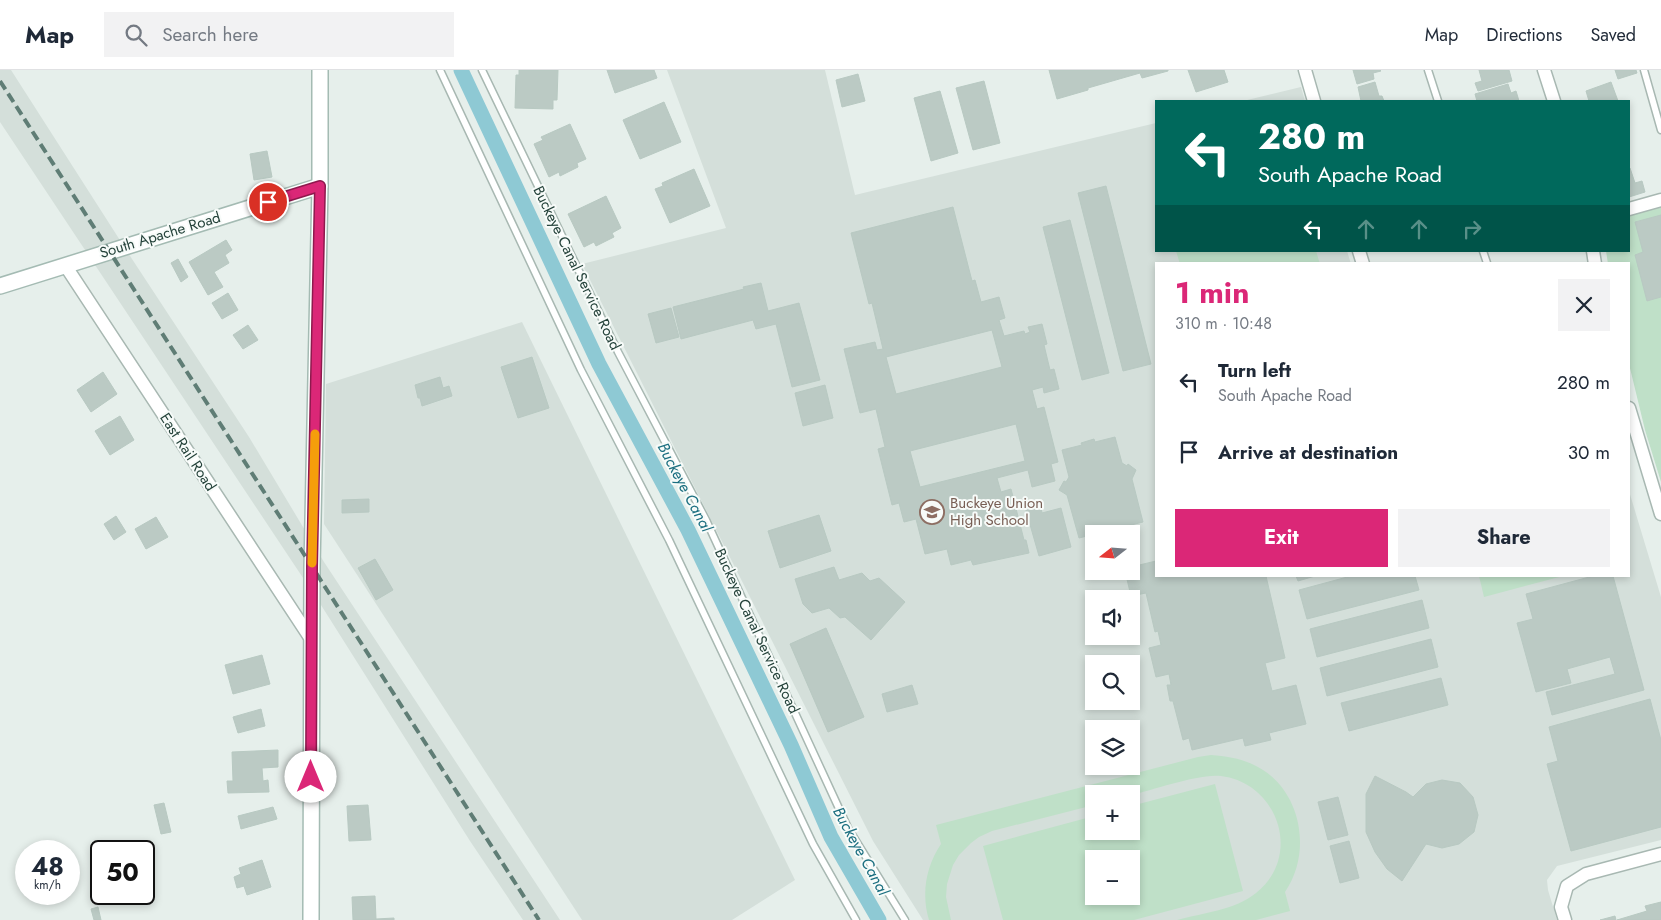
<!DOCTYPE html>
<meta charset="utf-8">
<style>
body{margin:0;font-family:Jost,sans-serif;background:#f2f2f3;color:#1f2937;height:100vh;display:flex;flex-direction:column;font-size:19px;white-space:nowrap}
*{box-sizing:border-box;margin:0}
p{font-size:16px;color:#747a83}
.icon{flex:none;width:28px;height:28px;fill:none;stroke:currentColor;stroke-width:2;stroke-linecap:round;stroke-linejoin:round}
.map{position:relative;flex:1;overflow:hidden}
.details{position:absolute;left:1155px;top:192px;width:475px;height:315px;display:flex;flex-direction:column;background:#fff;border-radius:0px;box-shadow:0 2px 8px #0003}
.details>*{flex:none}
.guide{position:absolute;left:1155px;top:30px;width:475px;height:152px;border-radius:0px;box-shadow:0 2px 8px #0003;background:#00695c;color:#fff;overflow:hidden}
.needle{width:32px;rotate:253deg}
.controls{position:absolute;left:1085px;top:455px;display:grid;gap:10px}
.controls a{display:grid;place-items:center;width:55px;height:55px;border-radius:0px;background:#fff;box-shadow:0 2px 8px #0003;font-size:25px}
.speed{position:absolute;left:15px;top:770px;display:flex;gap:10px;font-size:25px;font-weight:700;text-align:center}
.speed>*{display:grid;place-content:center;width:65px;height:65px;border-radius:50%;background:#fff;box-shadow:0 2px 8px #0003;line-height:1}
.speed small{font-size:12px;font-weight:400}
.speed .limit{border:2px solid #111;border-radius:8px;background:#fff;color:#111}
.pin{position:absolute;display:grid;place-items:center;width:42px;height:42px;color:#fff;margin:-21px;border:2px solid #fff;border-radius:50%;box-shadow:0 1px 5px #0007}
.me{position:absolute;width:55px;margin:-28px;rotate:0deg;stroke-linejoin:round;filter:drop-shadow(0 0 4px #0008)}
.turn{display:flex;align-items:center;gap:18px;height:105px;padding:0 20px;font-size:22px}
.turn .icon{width:65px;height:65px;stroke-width:2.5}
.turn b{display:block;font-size:35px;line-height:42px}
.lanes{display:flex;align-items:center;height:48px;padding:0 20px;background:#0003;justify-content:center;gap:25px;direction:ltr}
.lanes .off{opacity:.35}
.round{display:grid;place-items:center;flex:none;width:52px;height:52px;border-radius:0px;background:#f2f2f3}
.head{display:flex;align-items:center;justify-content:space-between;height:85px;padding:0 20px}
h1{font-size:30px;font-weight:700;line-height:38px;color:#db2777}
.cta{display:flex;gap:10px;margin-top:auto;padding:10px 20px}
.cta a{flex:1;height:58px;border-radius:0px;background:#db2777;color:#fff;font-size:20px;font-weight:700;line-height:58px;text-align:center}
.cta a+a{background:#f2f2f3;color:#1f2937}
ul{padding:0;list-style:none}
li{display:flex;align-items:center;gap:15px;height:70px;padding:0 20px}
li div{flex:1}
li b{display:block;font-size:19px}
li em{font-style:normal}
header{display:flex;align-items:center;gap:30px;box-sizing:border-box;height:70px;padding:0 25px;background:#fff;border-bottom:1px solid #e0e1e3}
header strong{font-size:24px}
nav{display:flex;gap:28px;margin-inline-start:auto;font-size:18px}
.search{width:350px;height:45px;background:#f2f2f3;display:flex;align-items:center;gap:12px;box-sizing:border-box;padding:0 18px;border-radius:0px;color:#747a83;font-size:19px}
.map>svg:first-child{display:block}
</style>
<header>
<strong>Map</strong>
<div class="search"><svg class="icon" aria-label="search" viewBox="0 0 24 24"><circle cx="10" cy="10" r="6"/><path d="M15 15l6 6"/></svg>Search here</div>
<nav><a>Map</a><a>Directions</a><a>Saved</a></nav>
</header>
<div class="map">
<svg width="1661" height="850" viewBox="0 0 1661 850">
<rect width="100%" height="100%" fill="#e6efeb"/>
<g fill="#d4dfda" fill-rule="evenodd">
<path d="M0,0H11L132,189L249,367L324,492L560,850H523L470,771L321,535L0,52Z"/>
<path d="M667,0H825L855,125L1156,53V181H1347L1351,194H1156V506H1629V421L1661,527V770L1557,796L1547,810L1548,820L1557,850H923L873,771L582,194L726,158ZM1094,464H1131V501H1094ZM1094,529H1131V566H1094ZM1094,594H1131V631H1094ZM1094,659H1131V696H1094ZM1094,724H1131V761H1094ZM1094,789H1131V826H1094Z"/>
<path d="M1301,17L1305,31H1243Z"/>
<path d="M522,252L795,810L732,850H582L324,454L326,314Z"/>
</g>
<g fill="#bfe0c8" fill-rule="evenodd">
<path d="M1661,136V412L1645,360L1629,294V194H1608L1606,181H1629V144Z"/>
<path d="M1176,181H1316L1320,194H1180Z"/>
<path d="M1479,506H1563L1484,527Z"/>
<path d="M1211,685C1225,686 1239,688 1252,694C1300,715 1314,780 1285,822L1290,841L1256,850H1177C1203,843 1235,840 1256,823C1303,786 1278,713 1221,706C1200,703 1153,720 1131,725V724H1094V735L992,761L979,767L971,773L959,785L953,795L947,814L946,827L951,850H929C921,824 926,796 941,774L936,755L1198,687Z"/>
<path d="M1215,714L1243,821L1134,850H1003L983,776L1094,746V761H1131V736ZM1094,789H1131V826H1094Z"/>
</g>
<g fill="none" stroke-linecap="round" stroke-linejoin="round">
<path stroke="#8ec9d4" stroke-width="15" d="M461,0L599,294L688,460L791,675L831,767L879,850"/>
</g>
<g fill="#bbcac4" stroke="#b8c9c2" fill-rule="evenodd">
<path d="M519,0H558L557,30H553V39L515,38L516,5H519Z"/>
<path d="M607,0H654L657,8L615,23Z"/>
<path d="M1049,0H1168V1L1142,8L1140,3L1088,18V20L1057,29Z"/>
<path d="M1188,0H1224L1228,12L1196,22Z"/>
<path d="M1353,0H1380L1381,1L1373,3L1374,9L1357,14Z"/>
<path d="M1479,0H1509L1512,11L1478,21L1475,13L1482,11Z"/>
<path d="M1615,0H1636L1637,3L1618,9Z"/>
<path d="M858,4L865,31L842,37L836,10Z"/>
<path d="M984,11L1000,73L973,80L956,18Z"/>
<path d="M1375,12L1379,26H1382L1384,31H1361L1358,17Z"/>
<path d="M1611,12L1618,31H1589L1586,21Z"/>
<path d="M1508,14L1511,23L1516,21L1519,31H1477L1475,24Z"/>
<path d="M940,21L958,83L931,91L914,28Z"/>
<path d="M664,32L681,72L640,89L623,50Z"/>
<path d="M570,54L586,89L577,93L578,97L560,106L559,102L549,107L534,74L543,70L541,67Z"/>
<path d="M267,81L272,107L254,110L250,84Z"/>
<path d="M1629,98H1630L1635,113L1642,111L1645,122L1629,127Z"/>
<path d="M694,99L710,136L670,153L655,119L663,116L662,113Z"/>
<path d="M1106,116L1151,294L1123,301L1078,123Z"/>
<path d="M606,126L621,158L612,163L614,167L596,176L594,172L584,177L568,144Z"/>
<path d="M953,137L972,211L975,210L981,232L999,227L1005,248L999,250L1004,266L1024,261L1025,264L1030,262L1028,257L1042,254L1047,274L1044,275L1050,300L1054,299L1059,319L1044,323L1043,317L1032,320L1037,339L1044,337L1058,392L1051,394L1055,411L1032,417L1028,400L997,408L1001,422L1011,419L1024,470H1026L1029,483L973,495L971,490L951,495L947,479L925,484L916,449L904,452L899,433L892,435L878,379L885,377L876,339L860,343L844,279L875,272L877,280L883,279L872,233L869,234L851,163ZM992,260L1002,297L896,324L886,287ZM1016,354L1025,391L920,417L910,381Z"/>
<path d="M1661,145V227L1647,231L1635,185L1643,182L1635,152Z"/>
<path d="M1070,150L1109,303L1082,310L1043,157Z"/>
<path d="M226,170L232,180L225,185L229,193L214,202L223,217L208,225L189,192Z"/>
<path d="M178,189L188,207L181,212L171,193Z"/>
<path d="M761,213L768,241L799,233L820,310L792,317L776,254L756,259L753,250L681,269L673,237L744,219L743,217Z"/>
<path d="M228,223L238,240L222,249L212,233Z"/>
<path d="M671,238L679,267L656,273L648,244Z"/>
<path d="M248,255L258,270L243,279L233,265Z"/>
<path d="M532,287L549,338L518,348L501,297Z"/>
<path d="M103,302L117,324L91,342L77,320Z"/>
<path d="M440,307L443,318L449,316L452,326L422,336L420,328H418L415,315Z"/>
<path d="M825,315L833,348L803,356L795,323Z"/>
<path d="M120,346L134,370L110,385L95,361Z"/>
<path d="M1115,367L1122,393L1127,396L1128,394L1136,400L1132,409L1143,452L1079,468L1067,425L1059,420L1064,411L1066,412L1069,407L1062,380L1082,375L1081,373L1094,369L1095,372Z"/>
<path d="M369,429V442L342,443V430Z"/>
<path d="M1040,433L1042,443L1061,438L1071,477L1039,486L1025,437Z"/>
<path d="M819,445L831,481L780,498L768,461Z"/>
<path d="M116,446L126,462L114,470L104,454Z"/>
<path d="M156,447L168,467L146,479L135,459Z"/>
<path d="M375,489L393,520L376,530L358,498Z"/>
<path d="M1156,491V506H1266L1285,588L1265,593L1272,621L1296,615L1306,654L1269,663L1271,670L1245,676L1243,668L1192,680L1189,668L1183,670L1173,631H1170L1167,615H1171L1169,604L1156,607L1149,578L1161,575L1158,561L1155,562L1146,523L1131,526L1125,501H1131V497Z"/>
<path d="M834,497L839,510L862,503L870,511L879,508L905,532L871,570L845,547L840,548L829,538L812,543L803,534L795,509Z"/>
<path d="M1296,506H1315L1298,511Z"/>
<path d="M1351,506H1415L1419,520L1307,549L1299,520Z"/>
<path d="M1593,506H1613L1644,620L1552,645L1546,622L1615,604L1610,587L1567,599L1571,613L1536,622L1517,553L1533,549L1526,524Z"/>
<path d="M1422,530L1429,558L1317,587L1310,559Z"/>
<path d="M826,558L864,647L828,662L790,574Z"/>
<path d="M1431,569L1438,597L1327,626L1320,598Z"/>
<path d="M262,585L270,614L233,624L225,595Z"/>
<path d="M1441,608L1448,635L1349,661L1341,633Z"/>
<path d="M912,615L918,634L887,642L882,624Z"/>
<path d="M1650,629L1661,670V757L1571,781L1547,694L1558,691L1549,657Z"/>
<path d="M261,639L265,656L238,663L233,647Z"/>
<path d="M278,680V697L262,698L263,711L268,710L269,722L228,723L227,711H233L232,682Z"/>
<path d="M1375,706L1406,722L1413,727L1426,714L1442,710L1460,713L1473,727L1478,745L1474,762L1459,774L1442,778L1426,774L1402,811L1387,799L1375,782L1366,762V724Z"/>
<path d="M1338,727L1348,765L1328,770L1318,732Z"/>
<path d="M164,733L171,762L161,764L154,735Z"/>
<path d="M368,735L371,770L349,771L347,736Z"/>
<path d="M273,737L277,749L241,759L238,746Z"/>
<path d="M1349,771L1359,808L1340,813L1330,776Z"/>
<path d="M262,790L271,817L247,825L244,816L237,818L234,807L241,804L239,798Z"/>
<path d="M375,826L376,849L394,848V850H353L352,827Z"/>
<path d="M1661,832V850H1617L1647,841L1645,836Z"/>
<path d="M98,837L101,850H94L91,839Z"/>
<path d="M1615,846L1616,850H1600Z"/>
</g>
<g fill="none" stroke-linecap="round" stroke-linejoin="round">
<defs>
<g id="service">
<path d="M440,0L581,300L669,470L813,774L856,850"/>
<path d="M482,0L618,282L706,450L848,758L905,850"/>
<path d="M1428,0L1438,31"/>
<path d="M1644,0L1661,60"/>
<path d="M1483,181L1487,193"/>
</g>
<g id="minor">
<path d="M1305,0L1314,31"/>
<path d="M1544,0L1554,31"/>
<path d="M1629,139L1661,130"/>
<path d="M1359,181L1363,194"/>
<path d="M1593,181L1595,194"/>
<path d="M65,195L311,569"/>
<path d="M1629,338L1661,444"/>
<path d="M1565,850L1561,837L1567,816L1586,804L1661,784"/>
</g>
<g id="secondary">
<path d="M0,216L320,116"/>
<path d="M311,850L312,497L320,116V0"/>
</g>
</defs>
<use href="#service" stroke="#a8b8b2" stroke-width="9"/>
<use href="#minor" stroke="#a8b8b2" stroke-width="15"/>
<use href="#secondary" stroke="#a4bbb3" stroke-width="18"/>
<use href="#service" stroke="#fff" stroke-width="6"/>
<use href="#minor" stroke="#fff" stroke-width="12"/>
<use href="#secondary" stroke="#fff" stroke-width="15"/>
<path stroke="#5f7d75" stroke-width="4" stroke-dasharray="10 5" stroke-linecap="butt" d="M0,11L539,850"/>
</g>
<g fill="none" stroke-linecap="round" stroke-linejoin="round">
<defs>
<path id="route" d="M268,132L320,116L312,497L311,707"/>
</defs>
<use href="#route" stroke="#8e194d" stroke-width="12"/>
<use href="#route" stroke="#db2777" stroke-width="9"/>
<path stroke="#f59e0b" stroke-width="9" d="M312,493L315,364"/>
</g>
<defs>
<symbol id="school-ring" viewBox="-11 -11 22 22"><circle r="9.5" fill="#f7fbf9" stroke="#8d6e63" stroke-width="1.5"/><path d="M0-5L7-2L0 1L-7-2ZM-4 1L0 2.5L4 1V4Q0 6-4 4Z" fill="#8d6e63"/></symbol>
</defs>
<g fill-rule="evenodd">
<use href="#school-ring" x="918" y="428" width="28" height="28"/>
</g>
<g text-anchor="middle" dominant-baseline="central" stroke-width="4" stroke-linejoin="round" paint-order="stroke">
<g font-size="15" fill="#24423a" stroke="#f7fbf9">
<text transform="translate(160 165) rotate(-17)">South Apache Road</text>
<text transform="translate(577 198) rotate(64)">Buckeye Canal Service Road</text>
<text transform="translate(188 382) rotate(57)">East Rail Road</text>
<text transform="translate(757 561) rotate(65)">Buckeye Canal Service Road</text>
</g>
<g font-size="15" fill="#785e54" stroke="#f7fbf9" text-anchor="start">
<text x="950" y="433">Buckeye Union<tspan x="950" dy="17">High School</tspan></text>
</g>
<g font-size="16" font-style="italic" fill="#1c6f80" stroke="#f7fbf9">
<text transform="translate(685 417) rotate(62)">Buckeye Canal</text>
<text transform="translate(861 781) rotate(61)">Buckeye Canal</text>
</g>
</g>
</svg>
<div class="controls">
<a><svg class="needle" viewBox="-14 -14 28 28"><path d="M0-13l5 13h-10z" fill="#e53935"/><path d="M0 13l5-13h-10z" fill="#747a83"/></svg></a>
<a><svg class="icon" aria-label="sound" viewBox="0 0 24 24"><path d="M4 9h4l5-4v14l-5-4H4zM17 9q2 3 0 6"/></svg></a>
<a><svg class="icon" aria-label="search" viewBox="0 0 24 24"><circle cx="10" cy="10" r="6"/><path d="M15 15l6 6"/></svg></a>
<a><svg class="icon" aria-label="layers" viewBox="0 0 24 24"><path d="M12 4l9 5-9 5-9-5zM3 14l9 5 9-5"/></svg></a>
<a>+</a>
<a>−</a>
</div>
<div class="speed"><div>48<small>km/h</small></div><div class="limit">50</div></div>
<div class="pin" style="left:268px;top:132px;background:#d93025"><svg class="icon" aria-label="arrive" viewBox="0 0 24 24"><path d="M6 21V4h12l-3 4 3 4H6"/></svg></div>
<svg class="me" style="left:311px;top:707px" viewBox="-20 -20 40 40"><circle r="19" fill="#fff"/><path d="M0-13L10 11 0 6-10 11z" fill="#db2777"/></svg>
<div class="guide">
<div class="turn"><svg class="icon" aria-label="left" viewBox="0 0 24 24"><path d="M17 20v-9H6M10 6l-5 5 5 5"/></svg><div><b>280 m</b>South Apache Road</div></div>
<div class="lanes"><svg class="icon" aria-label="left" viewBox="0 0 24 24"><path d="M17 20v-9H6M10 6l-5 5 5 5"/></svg><svg class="icon off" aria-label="ahead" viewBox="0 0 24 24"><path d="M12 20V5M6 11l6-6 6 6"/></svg><svg class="icon off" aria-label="ahead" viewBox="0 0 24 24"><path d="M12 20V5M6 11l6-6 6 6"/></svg><svg class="icon off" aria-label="right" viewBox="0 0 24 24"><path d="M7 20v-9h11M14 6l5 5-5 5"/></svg></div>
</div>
<section class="details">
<div class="head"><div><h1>1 min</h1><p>310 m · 10:48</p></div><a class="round"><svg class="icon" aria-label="close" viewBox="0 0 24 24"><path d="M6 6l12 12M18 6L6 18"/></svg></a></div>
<ul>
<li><svg class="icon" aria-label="left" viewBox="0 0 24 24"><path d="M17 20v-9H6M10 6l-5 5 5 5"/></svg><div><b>Turn left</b><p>South Apache Road</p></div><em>280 m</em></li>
<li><svg class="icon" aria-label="arrive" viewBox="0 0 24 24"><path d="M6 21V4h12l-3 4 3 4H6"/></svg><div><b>Arrive at destination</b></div><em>30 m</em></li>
</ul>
<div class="cta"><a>Exit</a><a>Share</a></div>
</section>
</div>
